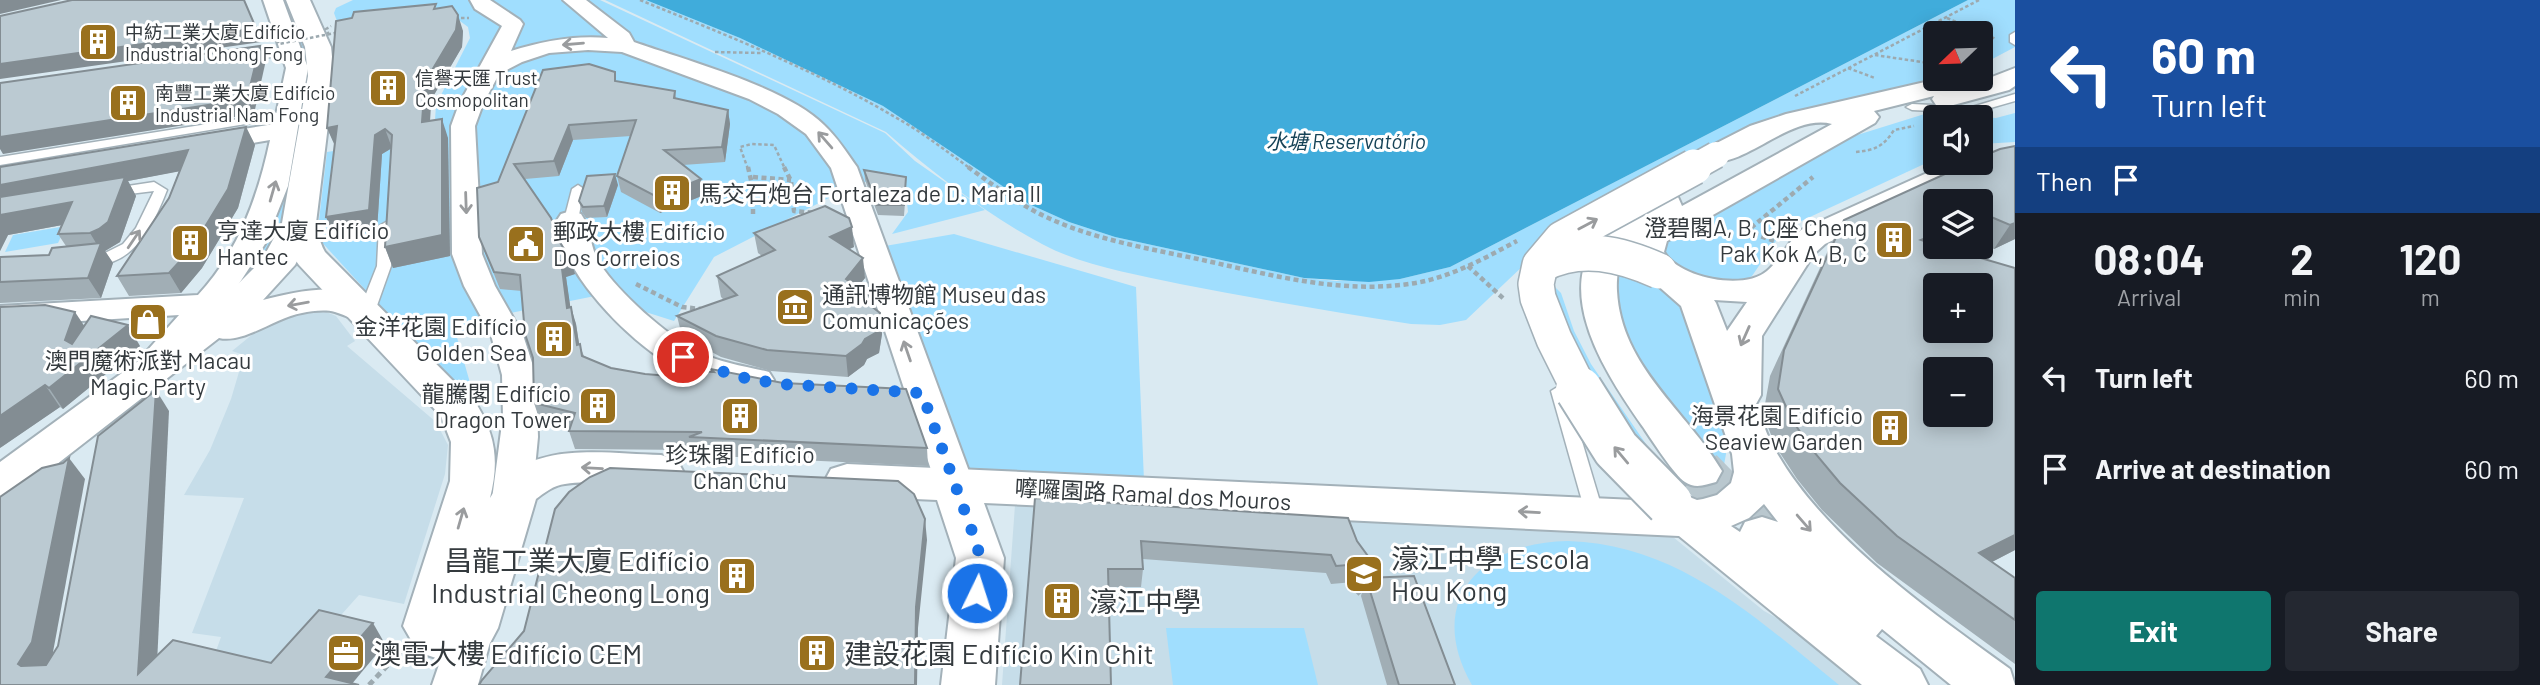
<!DOCTYPE html>
<meta charset="utf-8">
<style>
body{margin:0;font-family:Barlow,"Noto Sans SC",sans-serif;background:#242831;color:#f1f3f6;height:100vh;display:flex;flex-direction:column;font-size:26px;white-space:nowrap}
*{box-sizing:border-box;margin:0}
p{font-size:23px;color:#9ea1a6}
.icon{flex:none;width:38px;height:38px;fill:none;stroke:currentColor;stroke-width:2;stroke-linecap:round;stroke-linejoin:round}
.map{position:relative;flex:1;overflow:hidden}
.panel{display:flex;flex-direction:column;background:#171b24;width:525px}
.panel>*{flex:none}
.guide{background:#1a4fa0;color:#fff;overflow:hidden}
.needle{width:46px;rotate:247deg}
.buttons{position:absolute;left:1923px;top:21px;display:grid;gap:14px}
.buttons a{display:grid;place-items:center;width:70px;height:70px;border-radius:7px;background:#171b24;box-shadow:0 4px 18px #0003;font-size:35px}
.pin{position:absolute;display:grid;place-items:center;width:60px;height:60px;color:#fff;margin:-30px;border:4px solid #fff;border-radius:50%;box-shadow:0 2px 7px #0007}
.me{position:absolute;width:77px;margin:-38px;rotate:4deg;stroke-linejoin:round;filter:drop-shadow(0 0 5px #0008)}
.turn{display:flex;align-items:center;gap:24px;height:147px;padding:0 21px;font-size:32px}
.turn .icon{width:91px;height:91px;stroke-width:2.5}
.turn b{display:block;font-size:49px;line-height:60px}
.then{display:flex;align-items:center;height:66px;padding:0 21px;background:#0003;gap:14px;font-size:26px}
.eta{display:flex;justify-content:space-evenly;align-items:center;height:119px;text-align:center}
.eta b{font-size:42px;font-weight:700;line-height:49px}
.primary-button{display:flex;gap:14px;margin-top:auto;padding:14px 21px}
.primary-button a{flex:1;height:80px;border-radius:7px;background:#0f766e;color:#fff;font-size:28px;font-weight:700;line-height:80px;text-align:center}
.primary-button a+a{background:#242831;color:#f1f3f6}
ul{padding:0;list-style:none}
li{display:flex;align-items:center;gap:21px;height:91px;padding:0 21px}
li div{flex:1}
li b{display:block;font-size:26px}
li em{font-style:normal}
main{display:flex;flex:1;min-height:0}
.map>svg:first-child{display:block}
</style>
<main>
<div class="map">
<svg width="2015" height="685" viewBox="0 0 2015 685">
<rect width="100%" height="100%" fill="#daeaf2"/>
<g fill="#c6dde9">
<path d="M305,310L324,311L336,316L355,341L347,346L436,422L448,445L445,474L404,604L359,595L290,672L216,651L221,637L192,633L244,498L184,495L210,450L231,399L244,355L232,351L264,325Z"/>
<path d="M1015,505L1673,537L1764,611L1824,644L1875,685H1002Z"/>
</g>
<g fill="#a0defe">
<path d="M281,0H285L312,64L285,227L266,259L219,303L306,65Z"/>
<path d="M353,0H600L885,133L915,161L985,210L892,234L908,212L906,193L886,178L856,184L714,257L674,321L595,296L501,315L456,334L479,414L317,237L327,152L434,135L436,105L470,38L468,27L456,18L338,24L334,13L336,8Z"/>
<path d="M605,0H646L740,38L883,106L1029,204L1069,222L1115,237L1304,278L1337,281L1400,279L1450,267L1968,0H2015V47L1981,65V33H1936V79H1941L1802,111L1545,245L1466,320L1440,325L1411,324C1334,312 1257,299 1180,284C1135,274 1083,266 1042,244C986,214 933,173 886,132Z"/>
<path d="M1931,112L1996,118L2015,113V142L1981,144V117H1936L1935,159L1784,229L1752,276C1723,294 1690,274 1664,261L1661,241L1679,229L1854,136Z"/>
<path d="M66,226L58,243L5,252L13,235Z"/>
<path d="M954,234L1136,287L1144,481L961,472L885,246Z"/>
<path d="M1621,261L1642,268L1692,312L1724,436L1726,454L1723,470L1680,419L1641,365L1620,327L1614,279Z"/>
<path d="M1550,282L1561,293L1574,331L1591,364L1648,447L1647,465L1556,317Z"/>
<path d="M1568,541C1679,544 1757,619 1839,685H1472C1424,601 1481,542 1568,541Z"/>
<path d="M1166,628H1304L1318,685H1173Z"/>
</g>
<path fill="#40acdb" d="M646,0H1968L1450,267L1400,279L1369,282L1304,278L1115,237L1069,222L1029,204L883,106L740,38Z"/>
<g fill="none" stroke-linecap="round" stroke-linejoin="round">
<path stroke="#b9c7ce" stroke-width="46" stroke-dasharray="46 24" stroke-linecap="butt" d="M1700,471L1762,535"/>
<defs>
<g id="lane">
<path d="M2015,32V45L2010,42V35Z"/>
<path d="M292,48L296,49V53L245,61L240,58L245,55Z"/>
<path d="M2015,94V101L1973,113L1912,110L1906,107L1912,104L1972,107Z"/>
<path d="M289,111L293,112V116L0,165V157Z"/>
<path d="M154,182L167,190C154,224 131,273 85,263L83,260L85,257L103,254L123,244L136,228L154,191L113,196L108,195V189Z"/>
<path d="M578,185L584,189L578,220L571,224L564,220L572,189Z"/>
<path d="M386,222L393,226L391,266L374,314L366,319L358,314L377,266L379,226Z"/>
<path d="M1559,386L1567,391L1604,515L1602,520L1595,522L1588,520L1586,515L1551,391Z"/>
</g>
<g id="street">
<path d="M263,0H283L308,68L288,186L265,244L221,311L174,360L162,363L150,360L145,353L179,315L0,326V306L198,295C238,252 258,197 270,140L206,151L197,148L193,143L197,138L206,135L274,124L286,68Z"/>
<path d="M470,0H490L520,20L523,24L511,51C543,41 574,35 608,38L563,0H586L629,33L634,42C685,60 788,88 824,125C837,137 847,153 857,167L974,485L969,495L955,499L941,495L936,485L831,168L806,134L778,114L749,99L622,52L588,50L549,53L522,62L499,74L483,104L475,126L482,254L495,286L523,335L536,375L538,437L532,499L526,509L512,513L498,509L492,499L503,416L502,375L491,335L464,286L452,254L451,126L459,104L502,26L475,9Z"/>
<path d="M571,211L581,214C591,228 590,249 600,264C619,293 666,335 697,351C719,363 745,366 769,372L774,380L769,388L757,391L748,389C722,384 694,378 671,365C628,340 559,271 557,220L561,214Z"/>
<path d="M472,610L488,615L494,628L478,685H432L456,615Z"/>
</g>
<g id="secondary">
<path d="M2015,68V86L2009,90L1946,107L1936,105L1932,99L1934,96L1874,111L1879,117L1875,123L1667,241L1664,252C1679,278 1744,291 1767,271C1780,260 1788,242 1801,230L1949,163H1981V156L1985,157L1989,163L1985,169L1825,244L1814,254L1762,336L1761,395L1756,404C1762,418 1766,435 1774,448C1823,537 1929,610 2010,669L2015,685H1951L1882,629L1876,636L1920,669L1928,685H1862L1679,536L984,503L1004,558L995,685H941L956,558L937,500L847,496L831,491L825,480L831,469L847,464L1658,501L1661,497L1677,492L1697,500L1703,499L1717,495L1731,483L1734,472L1732,454L1681,306L1648,277L1630,252L1632,241C1620,255 1616,274 1617,291C1621,367 1687,411 1722,471L1716,482C1705,485 1695,489 1685,482C1675,476 1651,439 1643,427C1600,366 1538,270 1625,214C1642,203 1658,192 1678,197L1682,206L1832,124C1789,113 1743,171 1705,161L1701,155L1705,149L1750,126L1786,114L1938,79H1981V74L1984,80ZM1714,300L1747,302L1727,331L1716,303ZM1764,504L1778,522L1762,517L1745,522L1740,532L1731,526L1749,518Z"/>
<path d="M299,213L311,216C318,227 318,240 325,252L477,405C496,436 499,463 490,498C524,438 602,454 661,455L677,460L683,471L677,482C640,493 602,478 565,484C554,485 544,493 536,499L498,628L490,643L454,658L442,660L418,652L403,626L450,481L451,442L441,416L299,265C289,251 276,233 287,216Z"/>
</g>
<path id="primary" d="M286,0H310L331,47L334,76L316,223L295,265L263,300C297,291 358,277 382,312L376,320C358,324 351,317 335,312C325,309 312,311 302,313C276,317 244,344 219,338L16,496L0,501V462L222,300L262,260L282,223L308,76L305,47Z"/>
</defs>
<use href="#lane" stroke="#a3b1b9" stroke-width="3"/>
<use href="#street" stroke="#a3b1b9" stroke-width="4"/>
<use href="#secondary" stroke="#a3b1b9" stroke-width="4"/>
<use href="#primary" stroke="#a3b1b9" stroke-width="4"/>
<g stroke="#9daab0" stroke-width="2.5" stroke-dasharray="3.5 2.5" stroke-linecap="butt">
<path d="M640,0C726,35 815,70 895,117C922,132 946,151 971,169"/>
<path d="M1947,18L1996,39"/>
<path d="M715,52L762,53"/>
<path d="M1875,55L1935,64"/>
<path d="M1848,68L1875,78"/>
<path d="M1795,96L1979,0"/>
<path d="M1856,152C1875,150 1883,147 1894,130L1914,126"/>
<path d="M748,169L740,147L752,144L774,145L785,169"/>
</g>
<g stroke="#9daab0" stroke-width="4.5" stroke-dasharray="5 3.5" stroke-linecap="butt">
<path d="M748,167L753,189V217"/>
<path d="M784,167L791,181L794,211L814,213"/>
<path d="M968,167C993,185 1017,203 1044,216C1092,239 1146,248 1198,259C1267,274 1337,294 1409,284C1448,279 1483,259 1517,241"/>
<path d="M753,177L791,180"/>
<path d="M1774,241L1747,231L1813,177"/>
<path d="M1468,266L1505,300"/>
<path d="M636,284L682,307L701,309"/>
</g>
<g stroke="#9daab0" stroke-width="5" stroke-dasharray="6 4.5" stroke-linecap="butt">
<path d="M1349,582L1363,597"/>
<path d="M369,685L402,650"/>
</g>
<use href="#lane" fill="#fff" fill-rule="evenodd"/>
<use href="#street" fill="#fff" fill-rule="evenodd"/>
<use href="#secondary" fill="#fff" fill-rule="evenodd"/>
<use href="#primary" fill="#fff" fill-rule="evenodd"/>
<defs>
<path id="secondary-bridge-far2" d="M1691,169L1716,155"/>
<g id="secondary-bridge-far1">
<path d="M1542,264C1581,244 1621,254 1659,271"/>
<path d="M1580,391L1554,339L1538,298L1536,284L1540,265L1562,239L1694,167"/>
</g>
<path id="secondary-bridge" d="M1579,390L1616,449L1669,503"/>
</defs>
<use href="#secondary-bridge-far2" stroke="#a3b1b9" stroke-width="29" stroke-linecap="butt"/>
<use href="#secondary-bridge-far1" stroke="#a3b1b9" stroke-width="38" stroke-linecap="butt"/>
<use href="#secondary-bridge" stroke="#a3b1b9" stroke-width="50" stroke-linecap="butt"/>
<g stroke="#9daab0" stroke-width="2.5" stroke-dasharray="3.5 2.5" stroke-linecap="butt">
<path d="M455,18H469"/>
<path d="M329,35L326,29L331,26"/>
<path d="M277,40L279,44L340,32"/>
</g>
<use href="#secondary-bridge-far2" stroke="#fff" stroke-width="26"/>
<use href="#secondary-bridge-far1" stroke="#fff" stroke-width="35"/>
<use href="#secondary-bridge" stroke="#fff" stroke-width="46"/>
</g>
<g fill="#a1aeb5">
<path d="M437,8L463,31L462,47L431,100L430,121L448,138L450,256L393,268L385,247L392,148L382,154L377,230L335,238L326,217L335,145L327,128Z"/>
<path d="M543,70L675,91L676,99L728,110L730,124L725,162L683,165L704,195L660,213L621,192L617,176L631,136L573,140L559,176L525,179L559,241L575,274L566,277L570,307L576,324L579,344L584,356L611,368L645,374L669,376L712,372L711,369L927,448L928,466L693,455L692,450L575,449L569,431L570,428L540,421L534,403L533,358L522,291L500,289L479,237L498,182Z"/>
<path d="M246,127L255,145L238,208L202,268L181,293L129,296L117,276L169,198L179,171L128,181L136,196L120,242L105,251L113,263L101,298L0,303V257L49,255L66,246L58,234L62,225L8,235L0,251V167Z"/>
<path d="M1981,157L2015,239L1994,249L1981,243V201L1946,248L2015,268V550L1992,562L2015,578V664L1877,563L1822,510L1797,479L1776,447L1763,415L1770,376L1831,244L1844,220Z"/>
<path d="M864,170L906,177V187L904,216L878,215L865,180Z"/>
<path d="M618,185L607,217L586,218L582,212L579,201Z"/>
<path d="M754,233L854,247L849,249L865,278L858,287L872,306L882,334L879,353L867,359L864,365L848,377L771,371L721,357L682,336L677,316L724,300L721,297L717,276L762,256L758,253Z"/>
<path d="M84,326L140,346L63,409L60,407L0,448Z"/>
<path d="M1035,498L1357,541L1373,563L1369,578L1455,685H1387L1361,596L1365,581L1331,584L1326,573L1143,559V569L1141,587H1109Z"/>
</g>
<g fill="#838d93">
<path d="M0,0H61L0,14Z"/>
<path d="M244,0L261,42L0,79V64Z"/>
<path d="M458,15L463,31L462,47L431,100L429,141L422,122L425,82Z"/>
<path d="M260,46L266,60L254,114L3,154L0,149V137Z"/>
<path d="M728,110L730,124L725,162L722,147Z"/>
<path d="M442,119L448,138L450,256L393,268L385,247Z"/>
<path d="M569,125L573,140L559,176L554,161Z"/>
<path d="M337,126L335,146L327,128Z"/>
<path d="M246,127L255,145L238,208L202,268L181,293L169,273Z"/>
<path d="M385,129L392,148L382,154L377,230L335,238L326,217L375,135Z"/>
<path d="M188,150L197,168L128,181L136,196L120,242L105,251L113,263L101,298L88,278L99,248L90,233L123,182L0,206V185Z"/>
<path d="M615,174L618,185L607,217L604,206Z"/>
<path d="M701,179L704,195L660,213L657,197Z"/>
<path d="M72,202L84,221L8,235L0,251V215Z"/>
<path d="M2015,223V239L1994,249L2010,225Z"/>
<path d="M852,227L854,247L832,257L830,237Z"/>
<path d="M1936,234V247H1948L1906,265L1921,240Z"/>
<path d="M570,258L575,274L566,277L573,325L567,308L561,261Z"/>
<path d="M863,258L865,278L848,299L846,279Z"/>
<path d="M871,297L873,317L865,301Z"/>
<path d="M571,307L576,324L582,362L577,345Z"/>
<path d="M75,312L89,333L79,361L65,340Z"/>
<path d="M880,313L882,334L879,353L867,359L864,365L848,377L846,356Z"/>
<path d="M128,325L140,346L63,409L49,388Z"/>
<path d="M45,385L60,407L0,448V416Z"/>
<path d="M156,390L169,411L156,685L138,674Z"/>
<path d="M69,458L85,479L51,663L38,685L18,664Z"/>
<path d="M925,519L927,540L918,628L917,685H915L916,607Z"/>
<path d="M2015,535V550L1957,580L1979,553Z"/>
<path d="M373,623L385,644L351,685L326,677Z"/>
</g>
<g fill="#bbcad2" stroke="#838d93" stroke-width="2" fill-rule="evenodd">
<path d="M72,0H244L256,28L0,64V16Z"/>
<path d="M436,4L434,9L452,6L458,15L456,30L425,82L422,122L442,119V235L385,247L392,135L385,129L375,135L369,210L326,217L337,126L327,128L336,21L352,18L354,12Z"/>
<path d="M260,46L247,99L0,137V83Z"/>
<path d="M589,64L615,72V81L675,91L674,98L728,110L722,147L664,150L701,179L657,197L617,176L636,120L569,125L554,161L514,164L551,218L559,241L570,258L561,261L567,308L571,307L577,345L580,344L582,356L611,368L645,374L669,376L672,369L714,372L711,369L783,383L906,389L927,448L689,437L702,432L569,431L575,413L534,403L533,358L525,334L520,275L494,272L479,237L477,188L498,182L543,70Z"/>
<path d="M246,127L228,189L192,248L169,273L117,276L169,198L188,150L0,185V167Z"/>
<path d="M2015,146V223L2010,225L1984,214L1981,216V201H1936V234L1921,240L1936,245V247H1943L2015,268V535L1979,553L2015,578V620L1897,536L1840,483L1814,452L1792,420L1778,389L1784,350L1844,220L1969,163H1981V157L2000,149ZM1936,285H1981V331H1936ZM1936,369H1981V415H1936Z"/>
<path d="M864,170L906,177L904,205H877Z"/>
<path d="M615,174L604,206L583,207L579,201L587,176Z"/>
<path d="M125,177L108,222L99,229L90,233L58,234L72,202L0,215V197Z"/>
<path d="M825,206L849,218L852,227L830,237L863,258L846,279L871,297L865,301L880,313L877,332L865,339L862,344L846,356L767,350L716,336L677,316L737,295L717,276L775,250L754,233Z"/>
<path d="M101,243L88,278L0,282V257L49,255L52,248Z"/>
<path d="M45,305L75,312L65,340L72,344L91,316L128,325L49,388L45,385L0,416V307Z"/>
<path d="M156,390L138,674L173,640L271,663L319,610L373,623L326,677L359,685H0V497L42,468L63,463L69,458L32,642L18,664L21,666L46,665L58,646L98,436Z"/>
<path d="M610,468L898,481L914,494L925,519L916,607L915,685H479L482,680L524,631L555,509L569,492L590,477Z"/>
<path d="M1035,498L1348,518L1357,541L1373,563L1336,566L1331,555L1141,541L1143,569H1108L1111,685H1020Z"/>
<path d="M1414,576L1455,685H1399L1366,578Z"/>
</g>
<defs><path id="oneway-shaft" d="M-6 0H5M1.5-3L5.5 0L1.5 3" fill="none" stroke-width="1.6" stroke-linecap="round" stroke-linejoin="round" transform="scale(1.75)"/></defs>
<g stroke="#9a9c9e">
<use href="#oneway-shaft" transform="translate(573 44) rotate(175)"/>
<use href="#oneway-shaft" transform="translate(825 140) rotate(-131)"/>
<use href="#oneway-shaft" transform="translate(273 191) rotate(-74)"/>
<use href="#oneway-shaft" transform="translate(466 203) rotate(88)"/>
<use href="#oneway-shaft" transform="translate(1588 224) rotate(-28)"/>
<use href="#oneway-shaft" transform="translate(134 239) rotate(-56)"/>
<use href="#oneway-shaft" transform="translate(298 304) rotate(170)"/>
<use href="#oneway-shaft" transform="translate(1745 336) rotate(114)"/>
<use href="#oneway-shaft" transform="translate(907 351) rotate(-109)"/>
<use href="#oneway-shaft" transform="translate(1621 455) rotate(-130)"/>
<use href="#oneway-shaft" transform="translate(592 468) rotate(-177)"/>
<use href="#oneway-shaft" transform="translate(1529 512) rotate(-177)"/>
<use href="#oneway-shaft" transform="translate(461 518) rotate(-74)"/>
<use href="#oneway-shaft" transform="translate(1804 523) rotate(49)"/>
</g>
<g fill="none" stroke-linecap="round" stroke-linejoin="round">
<path stroke="#1a73e8" stroke-width="12" stroke-dasharray="0 21.6" d="M683,357L735,376L779,384L922,393L977,545L980,558L977,593"/>
</g>
<defs>
<symbol id="building-square" viewBox="-11 -11 22 22"><rect x="-9" y="-9" width="18" height="18" rx="4" fill="#99701d" stroke="#fff"/><path d="M-4-6H4V6H1V3H-1V6H-4ZM-2.5-4.3h1.7v1.8h-1.7ZM.8-4.3h1.7v1.8H.8ZM-2.5-1h1.7V.8h-1.7ZM.8-1h1.7V.8H.8Z" fill="#fff"/></symbol>
<symbol id="civic-square" viewBox="-11 -11 22 22"><rect x="-9" y="-9" width="18" height="18" rx="4" fill="#99701d" stroke="#fff"/><path d="M-.6-6.5H3V-4.5H.6V-3L4-1V1h2V6H-6V1h2V-1L-.6-3ZM-1.2 2.5V6h2.4V2.5Z" fill="#fff"/></symbol>
<symbol id="museum-square" viewBox="-11 -11 22 22"><rect x="-9" y="-9" width="18" height="18" rx="4" fill="#99701d" stroke="#fff"/><path d="M0-6L6-3V-2H-6V-3ZM-5-1h2V3h-2ZM-1-1h2V3h-2ZM3-1h2V3H3ZM-6 4H6V6H-6Z" fill="#fff"/></symbol>
<symbol id="shop-square" viewBox="-11 -11 22 22"><rect x="-9" y="-9" width="18" height="18" rx="4" fill="#99701d" stroke="#fff"/><path d="M-5-2.5h2.3a2.7 3.5 0 0 1 5.4 0H5L5.5 6h-11ZM-1.5-2.5h3a1.5 2.3 0 0 0-3 0Z" fill="#fff"/></symbol>
<symbol id="school-square" viewBox="-11 -11 22 22"><rect x="-9" y="-9" width="18" height="18" rx="4" fill="#99701d" stroke="#fff"/><path d="M0-5L7-2L0 1L-7-2ZM-4 1L0 2.5L4 1V4Q0 6-4 4Z" fill="#fff"/></symbol>
<symbol id="office-square" viewBox="-11 -11 22 22"><rect x="-9" y="-9" width="18" height="18" rx="4" fill="#99701d" stroke="#fff"/><path d="M-6-3h4V-5.5h4V-3h4V5H-6ZM-1-4.5V-3h2v-1.5ZM-6 0V1H6V0Z" fill="#fff"/></symbol>
</defs>
<g fill-rule="evenodd">
<use href="#building-square" x="76" y="20" width="44" height="44"/>
<use href="#building-square" x="366" y="66" width="44" height="44"/>
<use href="#building-square" x="106" y="81" width="44" height="44"/>
<use href="#building-square" x="650" y="171" width="44" height="44"/>
<use href="#building-square" x="1872" y="218" width="44" height="44"/>
<use href="#building-square" x="168" y="221" width="44" height="44"/>
<use href="#civic-square" x="504" y="222" width="44" height="44"/>
<use href="#museum-square" x="773" y="285" width="44" height="44"/>
<use href="#shop-square" x="126" y="300" width="44" height="44"/>
<use href="#building-square" x="532" y="317" width="44" height="44"/>
<use href="#building-square" x="576" y="384" width="44" height="44"/>
<use href="#building-square" x="718" y="394" width="44" height="44"/>
<use href="#building-square" x="1868" y="406" width="44" height="44"/>
<use href="#school-square" x="1342" y="552" width="44" height="44"/>
<use href="#building-square" x="715" y="554" width="44" height="44"/>
<use href="#building-square" x="1040" y="579" width="44" height="44"/>
<use href="#office-square" x="324" y="631" width="44" height="44"/>
<use href="#building-square" x="795" y="631" width="44" height="44"/>
</g>
<g text-anchor="middle" dominant-baseline="central" stroke-width="6" stroke-linejoin="round" paint-order="stroke">
<g font-size="19" fill="#343a3e" stroke="#fff" text-anchor="start">
<text x="125" y="31">中紡工業大廈 Edifício<tspan x="125" dy="22">Industrial Chong Fong</tspan></text>
<text x="415" y="77">信譽天匯 Trust<tspan x="415" dy="22">Cosmopolitan</tspan></text>
<text x="155" y="92">南豐工業大廈 Edifício<tspan x="155" dy="22">Industrial Nam Fong</tspan></text>
</g>
<g font-size="21" font-style="italic" fill="#164357" stroke="#fff">
<text x="1346" y="140">水塘 Reservatório</text>
</g>
<g font-size="23" fill="#343a3e" stroke="#fff" text-anchor="start">
<text x="699" y="193">馬交石炮台 Fortaleza de D. Maria II</text>
<text x="1867" y="227" text-anchor="end">澄碧閣A, B, C座 Cheng<tspan x="1867" dy="26">Pak Kok A, B, C</tspan></text>
<text x="217" y="230">亨達大廈 Edifício<tspan x="217" dy="26">Hantec</tspan></text>
<text x="553" y="231">郵政大樓 Edifício<tspan x="553" dy="26">Dos Correios</tspan></text>
<text x="822" y="294">通訊博物館 Museu das<tspan x="822" dy="26">Comunicações</tspan></text>
<text x="527" y="326" text-anchor="end">金洋花園 Edifício<tspan x="527" dy="26">Golden Sea</tspan></text>
<text x="148" y="360" text-anchor="middle">澳門魔術派對 Macau<tspan x="148" dy="26">Magic Party</tspan></text>
<text x="571" y="393" text-anchor="end">龍騰閣 Edifício<tspan x="571" dy="26">Dragon Tower</tspan></text>
<text x="1863" y="415" text-anchor="end">海景花園 Edifício<tspan x="1863" dy="26">Seaview Garden</tspan></text>
<text x="740" y="454" text-anchor="middle">珍珠閣 Edifício<tspan x="740" dy="26">Chan Chu</tspan></text>
</g>
<g font-size="23" fill="#343a3e" stroke="#fff">
<text transform="translate(1153 494) rotate(3)">嚤囉園路 Ramal dos Mouros</text>
</g>
<g font-size="28" fill="#343a3e" stroke="#fff" text-anchor="start">
<text x="1391" y="558">濠江中學 Escola<tspan x="1391" dy="32">Hou Kong</tspan></text>
<text x="710" y="560" text-anchor="end">昌龍工業大廈 Edifício<tspan x="710" dy="32">Industrial Cheong Long</tspan></text>
<text x="1089" y="601">濠江中學</text>
<text x="373" y="653">澳電大樓 Edifício CEM</text>
<text x="844" y="653">建設花園 Edifício Kin Chit</text>
</g>
</g>
</svg>
<div class="buttons">
<a><svg class="needle" viewBox="-14 -14 28 28"><path d="M0-13l5 13h-10z" fill="#e53935"/><path d="M0 13l5-13h-10z" fill="#9ea1a6"/></svg></a>
<a><svg class="icon" aria-label="sound" viewBox="0 0 24 24"><path d="M4 9h4l5-4v14l-5-4H4zM17 9q2 3 0 6"/></svg></a>
<a><svg class="icon" aria-label="layers" viewBox="0 0 24 24"><path d="M12 4l9 5-9 5-9-5zM3 14l9 5 9-5"/></svg></a>
<a>+</a>
<a>−</a>
</div>
<div class="pin" style="left:683px;top:357px;background:#d93025"><svg class="icon" aria-label="arrive" viewBox="0 0 24 24"><path d="M6 21V4h12l-3 4 3 4H6"/></svg></div>
<svg class="me" style="left:977px;top:593px" viewBox="-20 -20 40 40"><circle r="17" fill="#1a73e8" stroke="#fff" stroke-width="3"/><path d="M0-11L8 9 0 5-8 9z" fill="#fff"/></svg>
</div>
<section class="panel">
<div class="guide">
<div class="turn"><svg class="icon" aria-label="left" viewBox="0 0 24 24"><path d="M17 20v-9H6M10 6l-5 5 5 5"/></svg><div><b>60 m</b>Turn left</div></div>
<div class="then">Then<svg class="icon" aria-label="arrive" viewBox="0 0 24 24"><path d="M6 21V4h12l-3 4 3 4H6"/></svg></div>
</div>
<div class="eta">
<div><b>08:04</b><p>Arrival</p></div>
<div><b>2</b><p>min</p></div>
<div><b>120</b><p>m</p></div>
</div>
<ul>
<li><svg class="icon" aria-label="left" viewBox="0 0 24 24"><path d="M17 20v-9H6M10 6l-5 5 5 5"/></svg><div><b>Turn left</b></div><em>60 m</em></li>
<li><svg class="icon" aria-label="arrive" viewBox="0 0 24 24"><path d="M6 21V4h12l-3 4 3 4H6"/></svg><div><b>Arrive at destination</b></div><em>60 m</em></li>
</ul>
<div class="primary-button"><a>Exit</a><a>Share</a></div>
</section>
</main>
